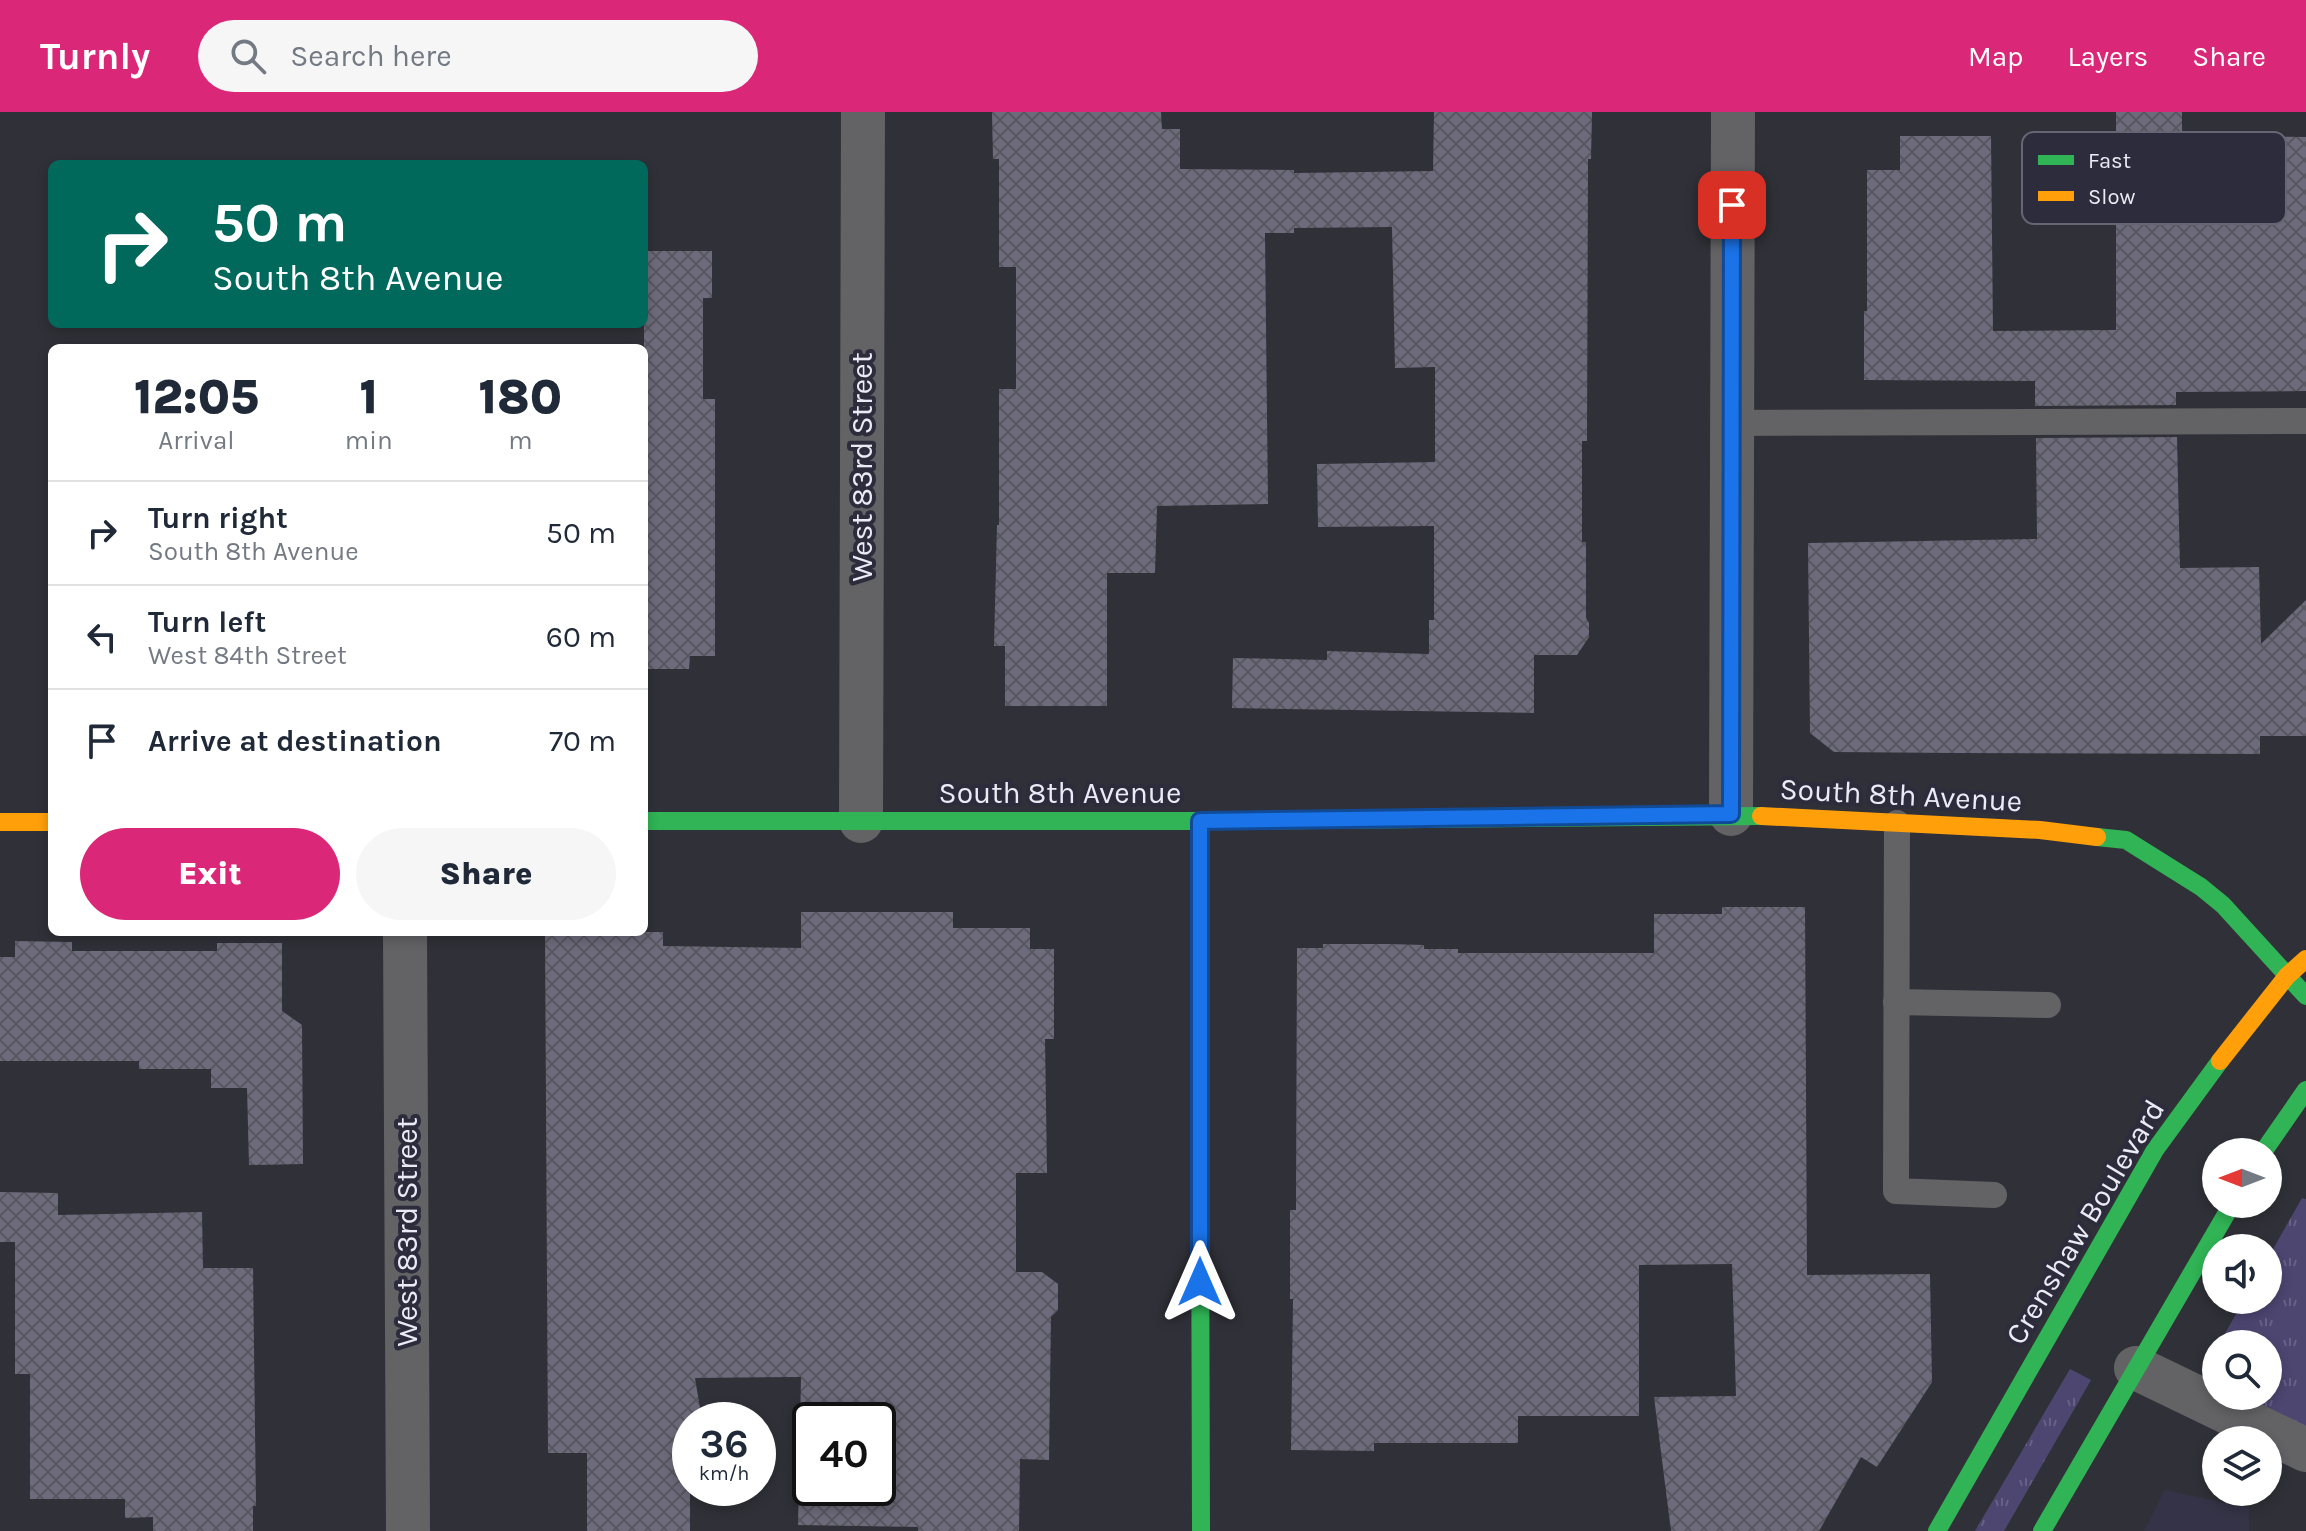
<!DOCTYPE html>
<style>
body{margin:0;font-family:Karla,sans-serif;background:#f6f6f7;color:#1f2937;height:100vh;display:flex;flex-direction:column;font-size:30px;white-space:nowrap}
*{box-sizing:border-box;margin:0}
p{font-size:26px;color:#747a83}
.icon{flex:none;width:44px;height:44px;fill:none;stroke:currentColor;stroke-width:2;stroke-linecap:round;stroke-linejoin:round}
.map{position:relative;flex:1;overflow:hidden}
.sheet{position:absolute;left:48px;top:232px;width:600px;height:592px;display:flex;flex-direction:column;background:#fff;border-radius:12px;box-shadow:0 4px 12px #0003}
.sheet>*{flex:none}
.guide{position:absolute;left:48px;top:48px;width:600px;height:168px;border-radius:12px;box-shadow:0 4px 12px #0003;background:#00695c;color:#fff;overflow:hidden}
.needle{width:52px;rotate:270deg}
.tools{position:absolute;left:2202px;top:1026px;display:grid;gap:16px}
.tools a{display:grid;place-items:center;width:80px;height:80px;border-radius:50%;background:#fff;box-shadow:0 4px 12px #0003;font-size:40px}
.speed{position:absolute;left:672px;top:1290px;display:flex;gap:16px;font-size:40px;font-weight:700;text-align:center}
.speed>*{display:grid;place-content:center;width:104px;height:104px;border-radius:50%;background:#fff;box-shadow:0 4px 12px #0003;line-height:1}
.speed small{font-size:20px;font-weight:400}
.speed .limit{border:4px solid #111;border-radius:12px;background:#fff;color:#111}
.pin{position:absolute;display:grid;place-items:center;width:68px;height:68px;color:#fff;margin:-34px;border-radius:16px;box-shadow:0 4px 12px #0006}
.me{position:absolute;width:88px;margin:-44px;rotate:0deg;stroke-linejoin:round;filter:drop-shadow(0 0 6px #0008)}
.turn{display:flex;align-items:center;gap:28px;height:168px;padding:0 32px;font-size:36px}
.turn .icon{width:104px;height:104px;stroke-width:2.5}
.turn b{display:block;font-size:56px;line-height:68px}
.eta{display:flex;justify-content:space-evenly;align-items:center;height:136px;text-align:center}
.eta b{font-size:48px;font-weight:800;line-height:56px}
.action{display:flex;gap:16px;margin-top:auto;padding:16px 32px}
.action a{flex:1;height:92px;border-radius:48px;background:#db2777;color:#fff;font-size:32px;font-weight:800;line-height:92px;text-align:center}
.action a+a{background:#f6f6f7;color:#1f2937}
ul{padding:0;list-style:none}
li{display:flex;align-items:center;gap:24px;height:104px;padding:0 32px;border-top:2px solid #e0e1e3}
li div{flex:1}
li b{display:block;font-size:30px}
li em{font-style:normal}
header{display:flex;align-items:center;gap:48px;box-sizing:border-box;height:112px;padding:0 40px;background:#db2777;color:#fff}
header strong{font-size:38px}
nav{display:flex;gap:44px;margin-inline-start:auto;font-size:28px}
.search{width:560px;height:72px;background:#f6f6f7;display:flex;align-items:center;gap:20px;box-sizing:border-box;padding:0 28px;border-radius:44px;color:#747a83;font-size:30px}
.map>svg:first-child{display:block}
</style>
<header>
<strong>Turnly</strong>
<div class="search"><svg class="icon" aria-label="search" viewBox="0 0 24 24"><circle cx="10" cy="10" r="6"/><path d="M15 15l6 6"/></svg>Search here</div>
<nav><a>Map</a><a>Layers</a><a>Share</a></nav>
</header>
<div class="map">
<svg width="2306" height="1419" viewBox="0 0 2306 1419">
<defs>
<pattern id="grass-tufts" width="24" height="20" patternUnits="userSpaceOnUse" patternTransform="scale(2)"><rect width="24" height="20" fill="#4d4671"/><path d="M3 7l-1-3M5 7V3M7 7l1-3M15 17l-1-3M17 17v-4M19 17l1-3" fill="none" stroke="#676186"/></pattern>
<pattern id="building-cross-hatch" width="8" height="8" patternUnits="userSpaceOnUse" patternTransform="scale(2)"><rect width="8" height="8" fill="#6d6b7b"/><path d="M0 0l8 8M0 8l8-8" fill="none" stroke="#585760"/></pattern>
</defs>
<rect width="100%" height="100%" fill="#303038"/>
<path fill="#353347" d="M2165,1378L2249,1396V1419H2144Z"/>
<g fill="url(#grass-tufts)">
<path d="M2302,1086L2306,1087V1328L2222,1284H2268V1232H2219L2244,1188H2268V1146Z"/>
<path d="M2070,1257L2091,1268L2004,1419H1975Z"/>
</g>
<g fill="url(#building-cross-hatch)" fill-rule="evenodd">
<path d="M992,0H1161L1162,17H1180V57L1294,58V61L1433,59L1434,0H1592L1591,47H1588L1587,329H1582V430H1586V506L1589,511V525L1577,543H1534V601L1232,596L1233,546L1327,548V539L1429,542V508H1434V414L1318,415L1317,352L1435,350V255L1395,256L1392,115L1294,116V121H1265L1268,392L1157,394L1155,461H1107V594H1005V534H994L997,413H999V277H1016V155H999V47H993Z"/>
<path d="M2116,0H2182V24L2306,25V279L2176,280V293L2035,294V269L1864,268V199H1867V58H1900V24H1991L1993,219L2116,218Z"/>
<path d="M644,139H712V186H703V287H715V544H690L689,557H644Z"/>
<path d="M2177,325L2180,456L2259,455L2261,532L2306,488V624H2260V642L1952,641L1834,640L1810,621L1808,431L2037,427L2036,326Z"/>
<path d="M1722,795H1805L1807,1163L1930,1162L1932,1270L1877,1355L1861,1345L1819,1419H1671L1654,1285L1736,1284L1732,1152L1639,1153V1304H1518V1331H1374V1339L1291,1338L1293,1187H1290V1098H1296L1297,836H1323V832H1388L1424,833V837H1458V841H1654V802H1722Z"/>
<path d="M801,800H953V816H1030V837H1054V927H1045L1047,1061H1016V1160H1042L1058,1172V1198L1051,1205L1049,1348L1020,1347L1019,1419H918V1415L798,1413L801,1265L695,1266L702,1308H690V1419H587V1341H548L545,820H663V834L801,836ZM810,1308H878V1376H810Z"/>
<path d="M15,829L72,830V839H217V831H282V899L302,913L303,1052L249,1053L247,976H211V957H139V949H0V845H15Z"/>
<path d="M0,1080L58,1081V1103L202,1100L203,1156H253L256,1394H253V1419H153V1405L125,1406V1387H30V1262H15V1130H0Z"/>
</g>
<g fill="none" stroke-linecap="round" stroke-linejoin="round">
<g stroke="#636366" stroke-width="26">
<path d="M1732,311L2306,309"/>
<path d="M1897,711L1896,1079L1994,1083"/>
<path d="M1896,890L2048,893"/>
</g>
<g stroke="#636366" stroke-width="44">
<path d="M1731,702L1733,0"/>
<path d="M861,709L863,0"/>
<path d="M405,820L408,1419"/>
<path d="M2136,1256L2306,1338"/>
</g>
<g stroke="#30b455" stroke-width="18">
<path d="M644,709H1200L1761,704"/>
<path d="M2097,725L2126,728L2201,775L2223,793L2306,884"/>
<path d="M2263,1040L2306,978"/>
<path d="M1200,1055L1201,1419"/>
<path d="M1937,1419L2155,1038L2220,949"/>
<path d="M2042,1419L2232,1092"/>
</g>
<g stroke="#ff9f0a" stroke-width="18">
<path d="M1761,704L2040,718L2097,725"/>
<path d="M1200,709V1055"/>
<path d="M0,710H52"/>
<path d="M2220,949L2287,864L2306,847"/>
</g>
</g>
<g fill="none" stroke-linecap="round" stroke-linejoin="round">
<defs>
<path id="route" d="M1200,1170V709L1731,702L1732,93"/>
</defs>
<use href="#route" stroke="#114b97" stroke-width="20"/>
<use href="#route" stroke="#1a73e8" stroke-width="14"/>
</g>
<g text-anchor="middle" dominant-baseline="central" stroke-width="8" stroke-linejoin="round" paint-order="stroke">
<g font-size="30" fill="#ebeaf5" stroke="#2d2c3c">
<text transform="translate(862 355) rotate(-90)">West 83rd Street</text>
<text x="1060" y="681">South 8th Avenue</text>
<text transform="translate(1901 683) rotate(3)">South 8th Avenue</text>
<text transform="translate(2085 1110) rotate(-59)">Crenshaw Boulevard</text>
<text transform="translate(407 1120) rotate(-90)">West 83rd Street</text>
</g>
</g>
<rect x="2022" y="20" width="264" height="92" rx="12" fill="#2d2c3c" stroke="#666574" stroke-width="2"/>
<rect x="2038" y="43" width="36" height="10" fill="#30b455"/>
<rect x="2038" y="79" width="36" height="10" fill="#ff9f0a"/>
<g font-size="22" fill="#ebeaf5">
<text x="2088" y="56">Fast</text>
<text x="2088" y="92">Slow</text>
</g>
</svg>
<div class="tools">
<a><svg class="needle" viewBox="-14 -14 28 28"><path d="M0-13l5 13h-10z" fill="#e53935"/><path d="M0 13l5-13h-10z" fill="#747a83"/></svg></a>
<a><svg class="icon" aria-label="sound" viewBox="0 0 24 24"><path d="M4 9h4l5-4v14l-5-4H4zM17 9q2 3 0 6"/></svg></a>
<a><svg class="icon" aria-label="search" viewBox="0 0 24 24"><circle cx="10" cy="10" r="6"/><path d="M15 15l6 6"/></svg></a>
<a><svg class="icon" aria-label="layers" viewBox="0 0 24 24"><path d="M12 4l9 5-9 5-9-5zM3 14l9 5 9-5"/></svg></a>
</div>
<div class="speed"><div>36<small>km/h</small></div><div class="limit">40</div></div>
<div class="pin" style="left:1732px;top:93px;background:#d93025"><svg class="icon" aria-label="arrive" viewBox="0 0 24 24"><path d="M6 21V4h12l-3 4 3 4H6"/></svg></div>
<svg class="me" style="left:1200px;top:1170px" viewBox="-20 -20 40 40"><path d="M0-17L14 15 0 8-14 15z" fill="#1a73e8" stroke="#fff" stroke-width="4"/></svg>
<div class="guide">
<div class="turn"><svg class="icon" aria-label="right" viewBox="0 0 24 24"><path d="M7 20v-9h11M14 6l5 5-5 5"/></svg><div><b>50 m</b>South 8th Avenue</div></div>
</div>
<section class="sheet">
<div class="eta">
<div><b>12:05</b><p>Arrival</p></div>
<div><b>1</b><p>min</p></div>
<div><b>180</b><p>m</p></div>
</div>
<ul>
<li><svg class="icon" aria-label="right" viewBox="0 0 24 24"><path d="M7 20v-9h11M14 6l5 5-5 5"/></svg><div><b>Turn right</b><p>South 8th Avenue</p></div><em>50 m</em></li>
<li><svg class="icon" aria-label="left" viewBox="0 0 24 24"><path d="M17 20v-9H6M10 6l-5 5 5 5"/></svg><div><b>Turn left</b><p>West 84th Street</p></div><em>60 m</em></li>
<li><svg class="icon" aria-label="arrive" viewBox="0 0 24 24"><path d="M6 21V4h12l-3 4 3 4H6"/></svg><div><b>Arrive at destination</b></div><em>70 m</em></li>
</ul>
<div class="action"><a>Exit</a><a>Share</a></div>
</section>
</div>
